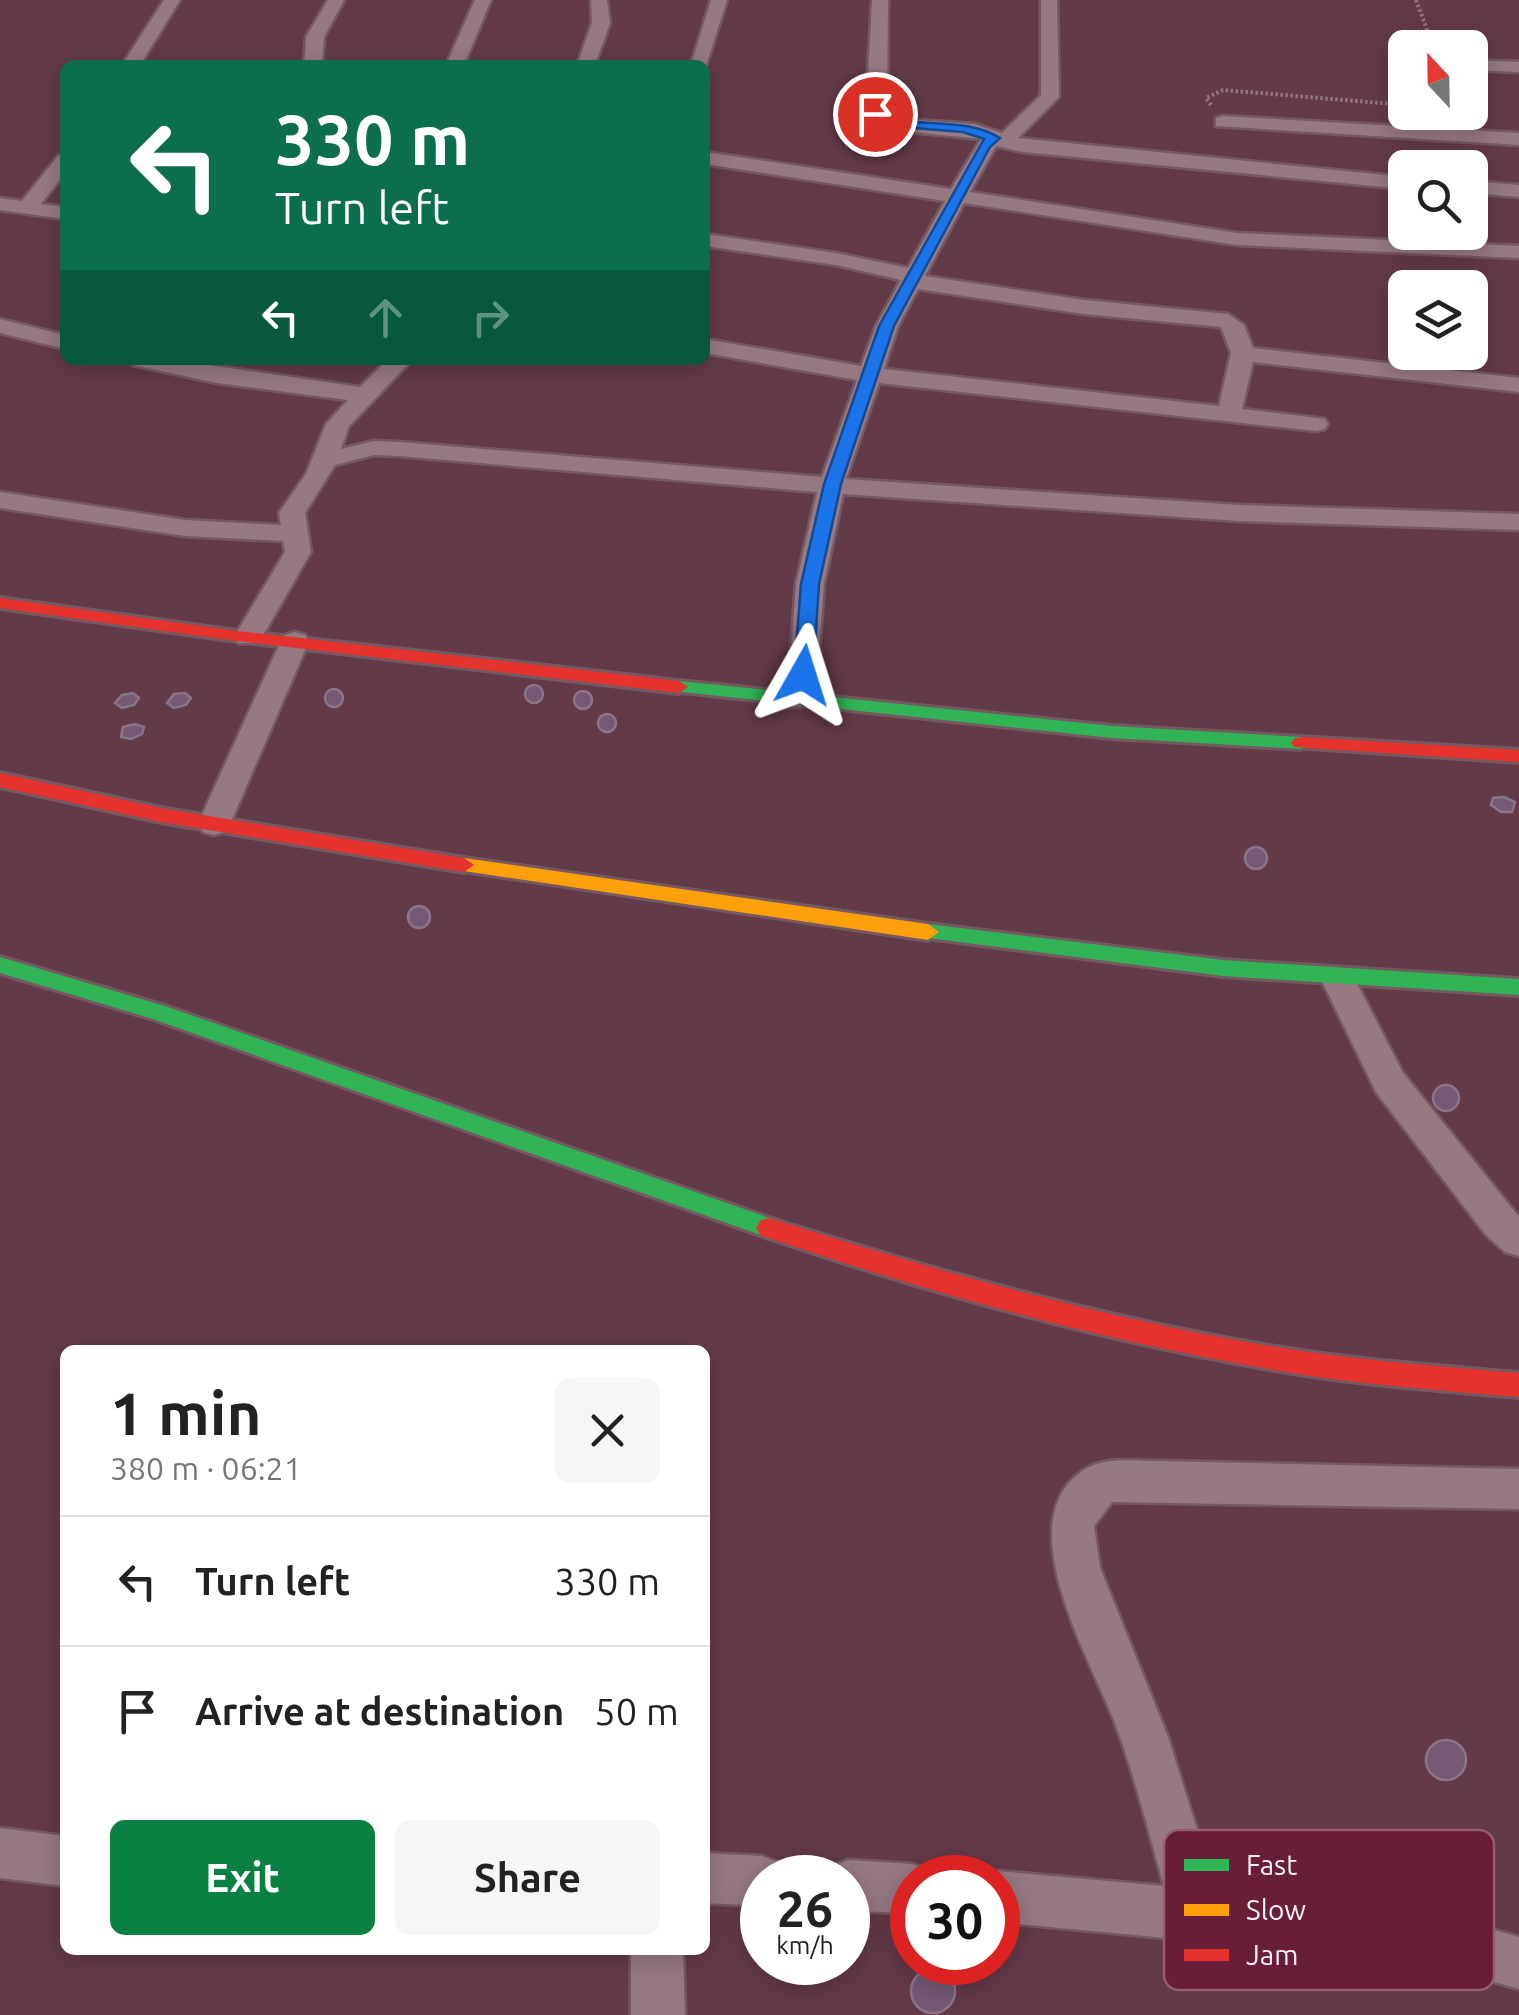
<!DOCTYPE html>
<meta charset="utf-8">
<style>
body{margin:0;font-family:Ubuntu,sans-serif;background:#f6f6f6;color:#222;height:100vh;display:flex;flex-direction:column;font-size:38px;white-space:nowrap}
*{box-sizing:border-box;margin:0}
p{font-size:32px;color:#767676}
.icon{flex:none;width:55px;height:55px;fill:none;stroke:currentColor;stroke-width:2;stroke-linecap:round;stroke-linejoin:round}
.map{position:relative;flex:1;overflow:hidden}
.drawer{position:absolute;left:60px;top:1345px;width:650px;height:610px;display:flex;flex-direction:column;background:#fff;border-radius:15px;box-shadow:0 5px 25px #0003}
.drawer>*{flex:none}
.top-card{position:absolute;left:60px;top:60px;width:650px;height:305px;border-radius:15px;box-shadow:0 5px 25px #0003;background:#0b6e4f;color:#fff;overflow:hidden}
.needle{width:65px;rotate:338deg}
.buttons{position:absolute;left:1388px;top:30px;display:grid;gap:20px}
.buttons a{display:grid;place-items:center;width:100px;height:100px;border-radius:15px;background:#fff;box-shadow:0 5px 25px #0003;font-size:50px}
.speed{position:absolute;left:740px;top:1855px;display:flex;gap:20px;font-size:50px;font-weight:700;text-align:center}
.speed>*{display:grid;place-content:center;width:130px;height:130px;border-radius:50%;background:#fff;box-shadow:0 5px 25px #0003;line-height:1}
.speed small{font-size:25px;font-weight:400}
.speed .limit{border:15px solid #d22;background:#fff;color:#111}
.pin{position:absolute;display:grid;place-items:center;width:85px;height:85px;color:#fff;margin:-42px;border:5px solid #fff;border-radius:50%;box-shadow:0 2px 10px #0007}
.me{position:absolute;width:110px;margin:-55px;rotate:6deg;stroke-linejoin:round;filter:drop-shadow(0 0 8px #0008)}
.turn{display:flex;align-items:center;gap:35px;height:210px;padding:0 50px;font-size:45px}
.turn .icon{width:130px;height:130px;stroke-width:2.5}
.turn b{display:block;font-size:70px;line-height:85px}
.lanes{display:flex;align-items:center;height:95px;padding:0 50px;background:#0003;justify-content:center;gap:50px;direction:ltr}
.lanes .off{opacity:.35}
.round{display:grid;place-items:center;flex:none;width:105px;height:105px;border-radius:15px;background:#f6f6f6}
.overview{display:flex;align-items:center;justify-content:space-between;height:170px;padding:0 50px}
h1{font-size:60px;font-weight:700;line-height:75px}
.button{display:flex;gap:20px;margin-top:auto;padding:20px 50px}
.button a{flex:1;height:115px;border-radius:15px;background:#0b8043;color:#fff;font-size:40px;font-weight:700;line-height:115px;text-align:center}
.button a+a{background:#f6f6f6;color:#222}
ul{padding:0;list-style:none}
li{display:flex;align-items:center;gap:30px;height:130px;padding:0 50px;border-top:2px solid #e0e0e0}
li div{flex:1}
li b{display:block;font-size:38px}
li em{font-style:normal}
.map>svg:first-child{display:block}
</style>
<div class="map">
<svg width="1519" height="2015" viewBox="0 0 1519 2015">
<rect width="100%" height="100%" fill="#633a48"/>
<g fill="#755874" stroke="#8c7488" stroke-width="2.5">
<circle cx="534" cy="694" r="9"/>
<circle cx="334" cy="698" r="9"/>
<circle cx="583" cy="700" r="9"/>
<path d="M133,693L139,698L134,705L122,708L115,703L122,695Z"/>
<path d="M185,693L191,698L186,705L174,708L167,703L174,694Z"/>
<circle cx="607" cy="723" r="9"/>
<path d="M135,724L144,727L142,734L131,739L121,737L123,727Z"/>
<path d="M1504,797L1515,802L1512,812H1501L1491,805L1493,798Z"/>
<circle cx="1256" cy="858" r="11"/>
<circle cx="419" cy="917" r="11"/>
<circle cx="1446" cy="1098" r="13"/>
<circle cx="1446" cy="1760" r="20"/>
<circle cx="933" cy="1991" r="22"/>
</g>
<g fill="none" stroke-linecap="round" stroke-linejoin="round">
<defs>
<g id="street">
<path d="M164,0H180L140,65H122Z"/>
<path d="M328,0H344L324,37L322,65H304L306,37Z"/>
<path d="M475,0H491L464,65H446Z"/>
<path d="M591,0H607L610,23L595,65H577L592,23Z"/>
<path d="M711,0H727L705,69V65H691Z"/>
<path d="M872,0H888L887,118L974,124L1002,133L1041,95V0H1057L1059,97L1018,138L1405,177V189L1023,152L996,146L970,192L1237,233L1519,246V258L1237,245L964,203L925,276L1084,300L1228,314L1244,325L1253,348L1519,378V392L1253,362L1242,409L1325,419L1328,424L1325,429L1316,431L879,383L846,479L1239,505L1519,514V530L1239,521L843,494L824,584L817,675L801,707H781L776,700L789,675L796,584L817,492L399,456L374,455L335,465L305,513L311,552L262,637L258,643H238L234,637L285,552L283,541L185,536L0,508V492L185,520L281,525L279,513L306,474L326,424L348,400L217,383L133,365L129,360H174L360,387L387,360H412L349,426L341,449L374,441L399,442L822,477L857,380L705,353V339L861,366L876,326L901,280L836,265L705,246V234L836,253L908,268L945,201L705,164V152L951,189L981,139L881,129L874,127L866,114ZM918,289L1084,314L1221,327L1231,353L1219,406L884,369L898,326Z"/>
<path d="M1470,60L1519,62V72L1470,70Z"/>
<path d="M1223,116L1519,133V145L1216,126V118Z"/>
<path d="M65,154V173L41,204L65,207V219L0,210V198L22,201L58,156Z"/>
<path d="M1470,181L1519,185V197L1470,193Z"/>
<path d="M0,319L65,335V349L0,333Z"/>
<path d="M295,632L305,635L309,641L230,824L225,832L214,835L203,832L198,824L281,641L285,635Z"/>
<path d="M1339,968L1351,972L1403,1073L1519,1217V1256L1505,1252L1486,1235L1376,1092L1322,981L1327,972Z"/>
<path d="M1157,1461L1519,1469V1509L1112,1502L1094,1526L1100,1568L1168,1737L1216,1891L1460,1920L1519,1937V1989L1460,1972L1198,1941L998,1922V1878H983L998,1871L1164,1886C1148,1830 1134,1772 1113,1718C1089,1656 1004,1513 1089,1467C1108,1457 1136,1461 1157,1461Z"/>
<path d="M0,1828L65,1836V1886L0,1878Z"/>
<path d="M705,1853L762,1856L780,1863L786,1878H762V1906L705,1903Z"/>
<path d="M848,1860L912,1864L930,1871L933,1878H912V1914L848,1910V1878H826L830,1867Z"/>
<path d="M631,1950H683L685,2015H631Z"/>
</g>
<g id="fast">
<path d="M679,681L1112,726L1301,737L1311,743L1301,749L1112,738L672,691L670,687Z"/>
<path d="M928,924L1223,960L1519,979V995L1223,976L920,937L917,932L920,927Z"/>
<path d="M0,957L168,1007L778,1221L782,1228L778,1235L769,1238L153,1019L0,973Z"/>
</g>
<path id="slow" d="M464,858L928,924L939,932L928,940L457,870L454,865L457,860Z"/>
<g id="jam">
<path d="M0,598L229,630L679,681L688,687L679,693L229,640L0,608Z"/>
<path d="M1301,737L1519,750V762L1294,747L1291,743L1294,739Z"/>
<path d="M0,773L166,809L464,858L474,865L464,872L166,823L0,787Z"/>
<path d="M769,1218C933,1270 1099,1317 1270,1346C1352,1360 1435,1366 1519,1373V1397C1435,1390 1352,1384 1269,1369C1096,1339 926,1292 760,1235L756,1228L760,1221Z"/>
</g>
</defs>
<use href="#street" stroke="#745862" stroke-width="5"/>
<use href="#fast" stroke="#745862" stroke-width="6"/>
<use href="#slow" stroke="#745862" stroke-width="6"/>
<use href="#jam" stroke="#745862" stroke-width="6"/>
<g stroke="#92767e" stroke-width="4" stroke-dasharray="2.5 2.5" stroke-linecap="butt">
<path d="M1416,0L1429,35L1444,48"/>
<path d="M1470,87L1478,109L1470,110"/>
<path d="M1211,105L1206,98L1223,90L1405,105"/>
</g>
<use href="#street" fill="#977982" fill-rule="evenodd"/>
<use href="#fast" fill="#30b455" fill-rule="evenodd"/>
<use href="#slow" fill="#ff9f0a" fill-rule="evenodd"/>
<use href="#jam" fill="#e5322d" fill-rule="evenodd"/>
</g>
<path fill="#1a73e8" stroke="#114b97" stroke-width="2.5" d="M875,110C910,132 962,114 1000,138L990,147L894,326L841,484L819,584L813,675L803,681L794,675L801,584L824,484L879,326L984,139L963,132L877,125L869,114Z"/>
<rect x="1164" y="1830" width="330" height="160" rx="15" fill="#681d38" stroke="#945d70" stroke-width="2.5"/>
<rect x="1184" y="1859" width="45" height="12" fill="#30b455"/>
<rect x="1184" y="1904" width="45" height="12" fill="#ff9f0a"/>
<rect x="1184" y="1949" width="45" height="12" fill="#e5322d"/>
<g font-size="28" fill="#fcf2f4">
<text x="1246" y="1875">Fast</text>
<text x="1246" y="1920">Slow</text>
<text x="1246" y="1965">Jam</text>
</g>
</svg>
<div class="buttons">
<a><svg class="needle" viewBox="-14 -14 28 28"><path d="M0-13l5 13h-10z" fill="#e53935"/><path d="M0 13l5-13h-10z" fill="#767676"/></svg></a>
<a><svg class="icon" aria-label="search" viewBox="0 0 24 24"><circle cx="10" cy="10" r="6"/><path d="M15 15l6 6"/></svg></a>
<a><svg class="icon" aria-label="layers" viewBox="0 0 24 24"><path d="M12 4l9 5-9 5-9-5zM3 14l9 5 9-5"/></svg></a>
</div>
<div class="speed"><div>26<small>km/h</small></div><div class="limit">30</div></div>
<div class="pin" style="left:875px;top:114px;background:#d93025"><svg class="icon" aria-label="arrive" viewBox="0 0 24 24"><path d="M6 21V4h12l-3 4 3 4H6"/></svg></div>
<svg class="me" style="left:803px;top:675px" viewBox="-20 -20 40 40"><path d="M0-17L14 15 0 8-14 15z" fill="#1a73e8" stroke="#fff" stroke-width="4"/></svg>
<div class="top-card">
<div class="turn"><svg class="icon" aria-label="left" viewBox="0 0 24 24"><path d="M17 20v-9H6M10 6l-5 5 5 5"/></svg><div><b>330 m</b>Turn left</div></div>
<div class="lanes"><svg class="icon" aria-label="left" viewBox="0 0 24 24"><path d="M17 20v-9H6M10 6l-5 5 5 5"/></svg><svg class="icon off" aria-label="ahead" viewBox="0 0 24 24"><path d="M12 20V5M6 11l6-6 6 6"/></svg><svg class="icon off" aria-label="right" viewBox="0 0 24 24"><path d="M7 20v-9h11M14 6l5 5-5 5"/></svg></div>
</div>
<section class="drawer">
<div class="overview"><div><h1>1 min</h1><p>380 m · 06:21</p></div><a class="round"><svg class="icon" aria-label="close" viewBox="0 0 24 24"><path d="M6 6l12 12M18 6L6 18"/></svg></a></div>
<ul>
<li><svg class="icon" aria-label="left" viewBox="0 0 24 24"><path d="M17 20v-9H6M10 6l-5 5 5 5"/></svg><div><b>Turn left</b></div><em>330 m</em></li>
<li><svg class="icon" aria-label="arrive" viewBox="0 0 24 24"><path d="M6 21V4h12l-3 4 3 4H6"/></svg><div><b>Arrive at destination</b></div><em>50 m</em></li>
</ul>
<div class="button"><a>Exit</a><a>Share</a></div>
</section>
</div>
